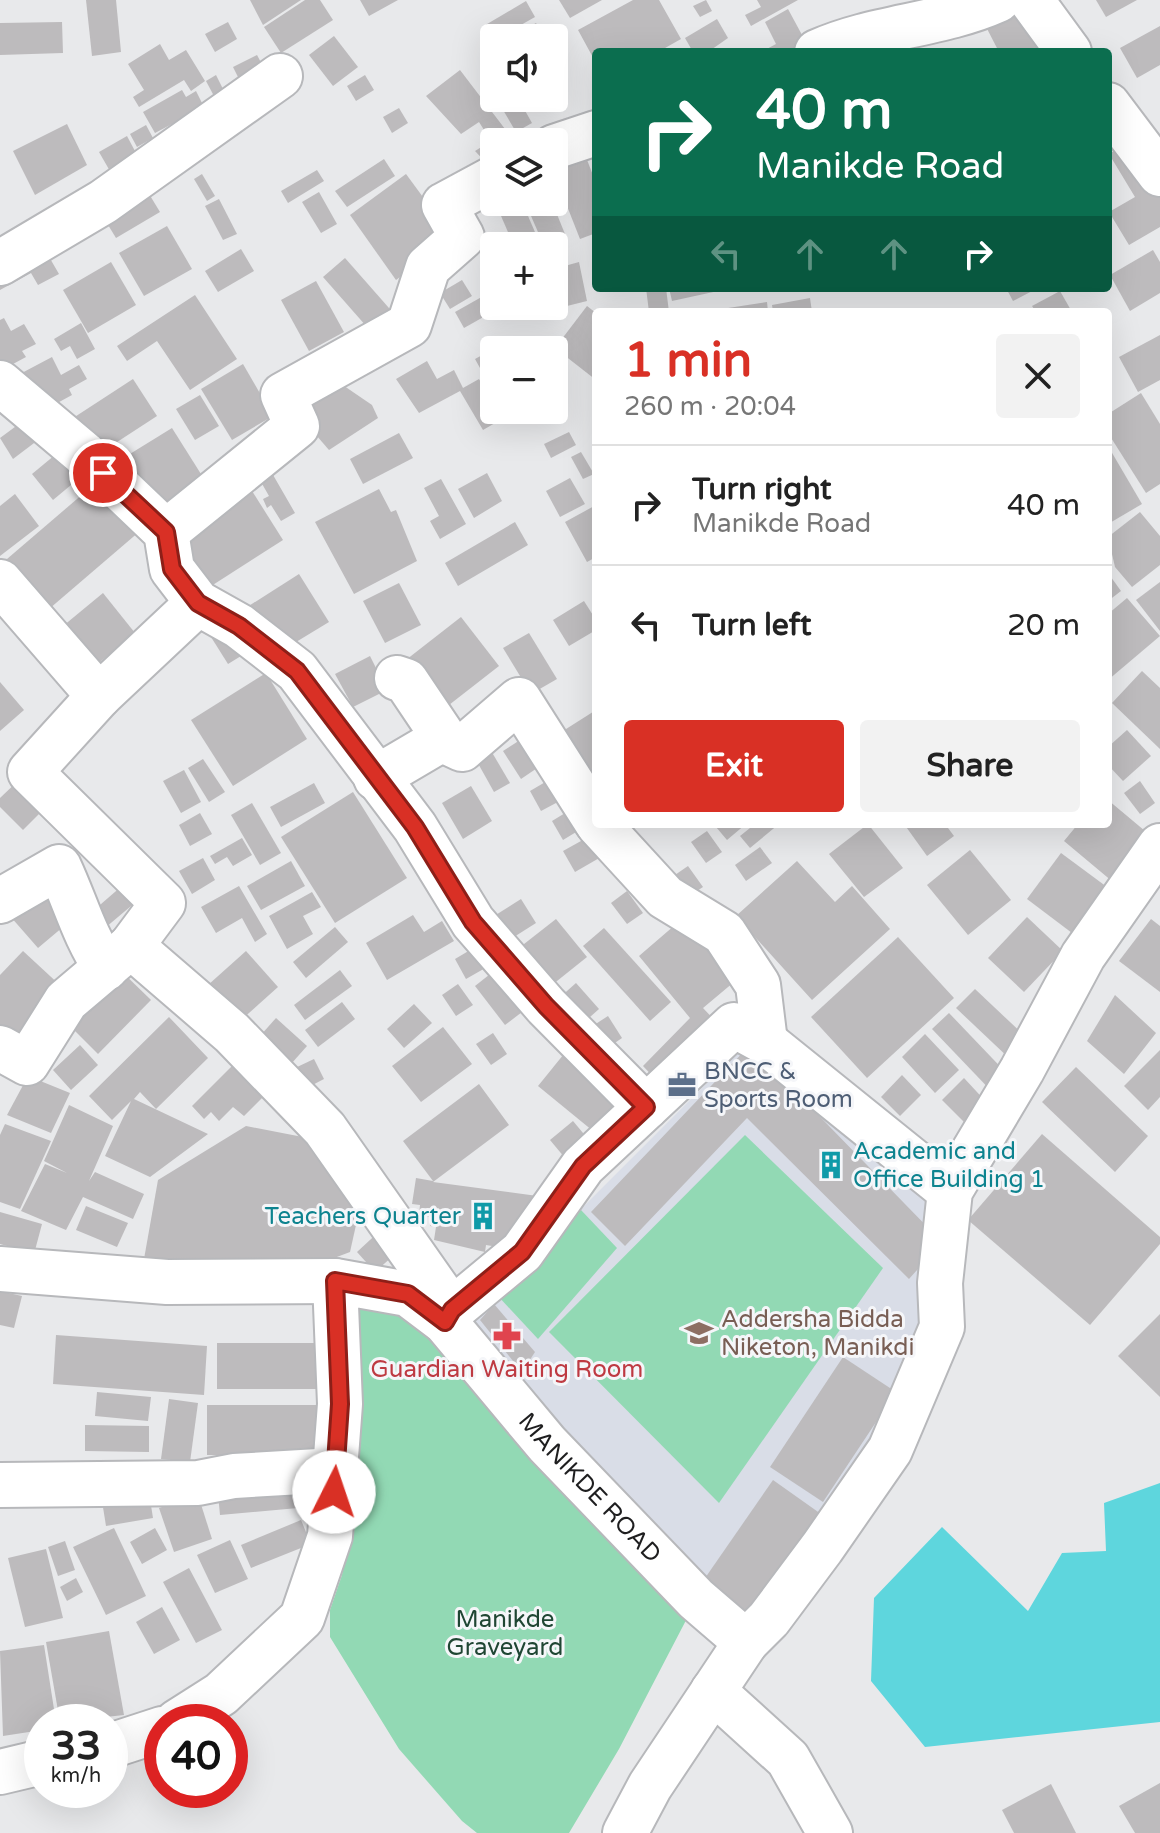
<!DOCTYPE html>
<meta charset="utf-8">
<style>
body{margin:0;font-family:"Varela Round",sans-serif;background:#f2f2f2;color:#222;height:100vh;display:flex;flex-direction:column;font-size:30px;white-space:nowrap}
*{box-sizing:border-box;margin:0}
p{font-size:26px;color:#767676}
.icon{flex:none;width:44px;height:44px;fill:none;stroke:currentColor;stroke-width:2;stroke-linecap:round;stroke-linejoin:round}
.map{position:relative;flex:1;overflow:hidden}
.details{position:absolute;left:592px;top:308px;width:520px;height:520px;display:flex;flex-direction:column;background:#fff;border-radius:8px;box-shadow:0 8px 32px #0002}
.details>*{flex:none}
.guide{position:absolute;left:592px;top:48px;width:520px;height:244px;border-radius:8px;box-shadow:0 8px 32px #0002;background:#0b6e4f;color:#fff;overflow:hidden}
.buttons{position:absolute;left:480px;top:24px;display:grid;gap:16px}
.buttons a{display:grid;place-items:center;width:88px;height:88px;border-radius:8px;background:#fff;box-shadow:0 8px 32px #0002;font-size:40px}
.speed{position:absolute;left:24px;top:1704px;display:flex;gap:16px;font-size:40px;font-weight:700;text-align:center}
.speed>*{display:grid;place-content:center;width:104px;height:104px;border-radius:50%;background:#fff;box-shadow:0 8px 32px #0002;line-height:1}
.speed small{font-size:20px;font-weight:400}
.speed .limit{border:12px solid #d22;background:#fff;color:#111}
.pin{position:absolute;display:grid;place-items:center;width:68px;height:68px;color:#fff;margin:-34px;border:4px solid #fff;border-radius:50%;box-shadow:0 2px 8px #0007}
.me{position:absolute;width:88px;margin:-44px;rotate:4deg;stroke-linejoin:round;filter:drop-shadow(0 0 6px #0008)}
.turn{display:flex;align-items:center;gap:28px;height:168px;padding:0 32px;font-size:36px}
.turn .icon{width:104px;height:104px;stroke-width:2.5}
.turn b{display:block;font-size:56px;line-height:68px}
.lanes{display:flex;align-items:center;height:76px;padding:0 32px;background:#0003;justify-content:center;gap:40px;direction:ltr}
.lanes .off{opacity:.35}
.round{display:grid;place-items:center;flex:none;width:84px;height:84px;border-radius:8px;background:#f2f2f2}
.headline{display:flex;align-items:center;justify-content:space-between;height:136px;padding:0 32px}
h1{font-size:48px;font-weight:700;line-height:60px;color:#d93025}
.primary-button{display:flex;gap:16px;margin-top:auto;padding:16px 32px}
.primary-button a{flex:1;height:92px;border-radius:8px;background:#d93025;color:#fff;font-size:32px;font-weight:700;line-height:92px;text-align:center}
.primary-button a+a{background:#f2f2f2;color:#222}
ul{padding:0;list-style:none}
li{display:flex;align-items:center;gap:24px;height:120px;padding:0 32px;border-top:2px solid #e0e0e0}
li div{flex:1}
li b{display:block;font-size:30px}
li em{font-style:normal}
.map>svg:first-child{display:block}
</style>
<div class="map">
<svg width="1160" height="1833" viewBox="0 0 1160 1833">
<rect width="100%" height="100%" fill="#e8e9eb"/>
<path fill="#d9dde7" d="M749,1041L936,1205L931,1299L884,1438L748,1630L465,1329L482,1308Z"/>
<g fill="#92d9b4">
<path d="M745,1135L883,1268L719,1503L549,1332Z"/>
<path d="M581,1210L617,1248L538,1339L498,1296Z"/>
<path d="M378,1278L695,1603L619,1749L569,1833H477L462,1821L399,1749L330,1637V1610L342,1575L357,1472L353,1318L361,1284Z"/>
</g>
<path fill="#5ed6dd" d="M1160,1483V1722L925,1747L871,1681L874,1598L942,1527L1028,1611L1062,1553L1106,1551L1104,1503Z"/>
<g fill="#bdbbbd">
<path d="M86,0H116L121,52L92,56Z"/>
<path d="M250,0H301L263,25Z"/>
<path d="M305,0H320L333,20L281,53L264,27Z"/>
<path d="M360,0H398L369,16Z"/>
<path d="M559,0H602L570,18Z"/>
<path d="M633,0H659L681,39L658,52H596V63L578,30Z"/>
<path d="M706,0L712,11L700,17L693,6Z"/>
<path d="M757,0H798L751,26L745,15L761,7Z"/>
<path d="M1096,0H1137L1106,17Z"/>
<path d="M526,1L535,17L491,42L482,27Z"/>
<path d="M1012,5L1053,52H999L982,19Z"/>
<path d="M788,9L808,46L797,52H761L776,44L765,22Z"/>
<path d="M717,19L728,38L708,52H693L685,38Z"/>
<path d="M62,22L63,53L0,55V23Z"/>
<path d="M228,22L237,39L215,52L205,34Z"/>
<path d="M536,23L545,38H510Z"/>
<path d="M1160,26V65L1137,78L1120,48Z"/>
<path d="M334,36L358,67L333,86L309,55Z"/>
<path d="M160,44L169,60L186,50L205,81L191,91L184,80L139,107L133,97L144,90L128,64Z"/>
<path d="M257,55L265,70L241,83L233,67Z"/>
<path d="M460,70L515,142H494L491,168L475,151L491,141L479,122L461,134L426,96Z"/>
<path d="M216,75L225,93L215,98L206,81Z"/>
<path d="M365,75L374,90L356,101L347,86Z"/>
<path d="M182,90L186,97L196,91L204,107L155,133L143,112Z"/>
<path d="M496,98H518L532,123L516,132Z"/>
<path d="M399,108L408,123L392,133L383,117Z"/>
<path d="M67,124L87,165L35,195L13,151Z"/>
<path d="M146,125L153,138L137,147L130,134Z"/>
<path d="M127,136L145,170L118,185L99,152Z"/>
<path d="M1132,140L1160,186V227L1129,245L1109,212L1135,197L1109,154Z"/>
<path d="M582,147L596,183V233L580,239L554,173V158Z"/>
<path d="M384,159L395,176L347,207L335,191Z"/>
<path d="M317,170L324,181L288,203L281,191Z"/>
<path d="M202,174L215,196L207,201L194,179Z"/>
<path d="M406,174L453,238L396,280L350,215Z"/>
<path d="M146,189L160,212L116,238L102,215Z"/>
<path d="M319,192L337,224L321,233L302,202Z"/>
<path d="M219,199L237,234L223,240L205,206Z"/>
<path d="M495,202H522L541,246H514Z"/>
<path d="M525,202H552L567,239L544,246Z"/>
<path d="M167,226L192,269L144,296L119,253Z"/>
<path d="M41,243L59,274L38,285L31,273L0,290V266Z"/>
<path d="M241,249L254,271L218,292L205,271Z"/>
<path d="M1153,250L1160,262V293L1130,311L1110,275Z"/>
<path d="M345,258L396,316L374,335L323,277Z"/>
<path d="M111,262L136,305L88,333L63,290Z"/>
<path d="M579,262L587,301L539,313L538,306H554V269Z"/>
<path d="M462,280L472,296L450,309L440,293Z"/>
<path d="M316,281L344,332L309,351L281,300Z"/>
<path d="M646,288H666L669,312H649Z"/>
<path d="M669,288H717L718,291L672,301Z"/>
<path d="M1006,288H1038L1013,301Z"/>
<path d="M494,290V306H503L464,328L455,312Z"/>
<path d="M1060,291L1072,312H1036L1032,306Z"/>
<path d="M195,295L237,359L190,390L157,341L127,361L117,346Z"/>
<path d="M810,298L812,312H773L772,305Z"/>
<path d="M767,302L768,312H715V310Z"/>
<path d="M587,306L596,313V380L555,348Z"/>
<path d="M4,318L11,331L24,324L36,344L22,351L26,357L0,371V320Z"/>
<path d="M81,323L95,349L77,359L70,346L61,351L54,339Z"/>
<path d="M1160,335V380L1138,392L1119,357Z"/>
<path d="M517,336L524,350H494V372L485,377L475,359Z"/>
<path d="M52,357L61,375L79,365L87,379L69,389L72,395L39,413L18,375Z"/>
<path d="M427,361L437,379L454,370L463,388L479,379L502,419L483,430L460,391L419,413L396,379Z"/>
<path d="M243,364L273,416L232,440L201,389Z"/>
<path d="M331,377L372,405L378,418L329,450L297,413Z"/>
<path d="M133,379L157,416L91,459L67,422Z"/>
<path d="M1141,393L1160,424V484L1146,493L1108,433V414Z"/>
<path d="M200,395L219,426L195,440L176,409Z"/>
<path d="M23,421L38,440L13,459L0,438Z"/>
<path d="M172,428L206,482L158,512L125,457Z"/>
<path d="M569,432L576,445L551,458L544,444Z"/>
<path d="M399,433L413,458L363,484L350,459Z"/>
<path d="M1108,446L1142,504L1108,524Z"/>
<path d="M61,450L83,475L53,500L32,474Z"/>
<path d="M581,452L594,474L583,479L571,457Z"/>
<path d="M265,461L295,513L281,521L271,505L267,508L263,499L269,496L253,468Z"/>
<path d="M487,473L502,501L474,518L458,489Z"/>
<path d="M570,478L585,504L560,517L546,491Z"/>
<path d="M441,479L466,524L440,539L430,521L439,516L424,488Z"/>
<path d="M98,481L140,531L42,615L0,565Z"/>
<path d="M247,483L283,540L205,590L168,533Z"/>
<path d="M379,489L391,512L396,510L417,561L354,594L315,522Z"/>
<path d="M15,494L39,526L0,556V506Z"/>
<path d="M596,505V557L587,562L565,522Z"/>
<path d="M1140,512L1160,536V565L1132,587L1115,567L1108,537Z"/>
<path d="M515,522L528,545L458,586L445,563Z"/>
<path d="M1108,573L1121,591L1108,601Z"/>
<path d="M299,574L329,622L273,656L244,609Z"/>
<path d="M1160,582V631L1136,600Z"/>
<path d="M399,583L421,625L385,643L363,601Z"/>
<path d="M103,593L135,633L89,671L57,631Z"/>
<path d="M1127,598L1160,636L1108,680V614Z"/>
<path d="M584,601L596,620V630L569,646L553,620Z"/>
<path d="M461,617L499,666L440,712L402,663Z"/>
<path d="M223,629L241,656L228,664L211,637Z"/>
<path d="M529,633L557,679L531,694L503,648Z"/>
<path d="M370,656L387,690L353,707L335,674Z"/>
<path d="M1142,671L1160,688V749L1112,703Z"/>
<path d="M266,673L307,739L233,786L191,720Z"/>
<path d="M0,682L24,710L0,731Z"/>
<path d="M596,710V777L585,783L555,736Z"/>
<path d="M1127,730L1151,756L1123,781L1108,765V747Z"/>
<path d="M531,733L549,760L521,779L503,751Z"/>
<path d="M490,749L510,783L494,792L475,758Z"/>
<path d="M203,759L225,792L209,802L188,768Z"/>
<path d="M184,770L201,802L181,813L163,781Z"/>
<path d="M559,774L571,795L541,811L530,791Z"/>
<path d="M21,778L48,805L23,830L0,807V798Z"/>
<path d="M1140,781L1155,803L1140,814L1124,793Z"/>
<path d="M314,783L325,803L281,827L270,807Z"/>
<path d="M471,786L492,821L463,839L442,803Z"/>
<path d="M353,792L407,878L335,923L281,837Z"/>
<path d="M1108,800L1151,836L1113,882L1064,841L1078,824H1108Z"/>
<path d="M252,803L281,853L260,865L231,815Z"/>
<path d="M575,807L586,826L563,840L552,821Z"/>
<path d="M200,813L212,834L190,846L179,825Z"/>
<path d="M720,824H746L727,840L716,827Z"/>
<path d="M755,824H779L750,848L740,836Z"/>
<path d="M868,824L903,868L864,897L829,854Z"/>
<path d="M904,824H945L954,836L927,856Z"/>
<path d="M707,831L722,852L706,863L691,842Z"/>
<path d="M590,836L601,857L575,872L563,851Z"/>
<path d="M242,838L252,855L233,866L227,857L215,864L210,856Z"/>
<path d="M760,847L772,863L746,881L735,865Z"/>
<path d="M970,850L1011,900L968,935L927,885Z"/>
<path d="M1061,853L1111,890L1076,936L1027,899Z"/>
<path d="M203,858L215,880L192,894L179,871Z"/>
<path d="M291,861L305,886L261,910L247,886Z"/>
<path d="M797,861L835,902L852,886L890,929L812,1000L736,916Z"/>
<path d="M688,866L703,887L686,898L672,877Z"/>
<path d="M48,884L76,916L38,948L10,916Z"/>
<path d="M123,885L137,901L99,933L86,917Z"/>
<path d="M239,886L267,934L255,942L242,918L216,933L201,907Z"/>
<path d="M627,891L643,913L627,924L611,903Z"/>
<path d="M312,892L321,907L303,916L313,934L287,949L269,916Z"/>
<path d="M521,899L536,923L498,947L483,923Z"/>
<path d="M413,915L424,932L442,921L454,941L387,980L366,943Z"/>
<path d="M1027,917L1063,951L1024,992L988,958Z"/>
<path d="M556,919L587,957L542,993L510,955Z"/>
<path d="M682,919L734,982L703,1008L721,1027L662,1086L643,1066L690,1018L639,956Z"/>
<path d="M1151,919L1160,926V992L1119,961Z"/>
<path d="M335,927L348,942L306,978L293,962Z"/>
<path d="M604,928L671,1002L650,1021L583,946Z"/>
<path d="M898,937L954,998L867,1078L811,1017Z"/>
<path d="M482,943L494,963L466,979L455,959Z"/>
<path d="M23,951L63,988L10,1045L0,1036V975Z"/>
<path d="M246,951L278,987L240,1021L208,985Z"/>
<path d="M116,966L151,1000L98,1054L63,1019Z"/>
<path d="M499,967L530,1006L505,1025L475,986Z"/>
<path d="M340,970L352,986L305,1020L294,1005Z"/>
<path d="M576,983L599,1009L581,1025L558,999Z"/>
<path d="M458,984L473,1005L456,1016L442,995Z"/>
<path d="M975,989L1029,1040L1011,1060L956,1008Z"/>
<path d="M1115,995L1156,1033L1124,1074L1087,1041Z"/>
<path d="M342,1002L355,1019L318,1047L305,1030Z"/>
<path d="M414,1004L432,1023L404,1048L387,1029Z"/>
<path d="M949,1013L1014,1081L997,1097L932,1029Z"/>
<path d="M608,1016L622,1038L606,1049L591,1027Z"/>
<path d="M169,1017L208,1058L156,1109L140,1092L134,1099L208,1134L150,1177L105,1156L131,1101L112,1120L89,1096Z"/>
<path d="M276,1018L307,1046L291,1064L260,1036Z"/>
<path d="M443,1027L472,1064L421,1102L392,1066Z"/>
<path d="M493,1033L507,1054L491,1065L476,1044Z"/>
<path d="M925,1034L959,1070L935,1093L902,1057Z"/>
<path d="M80,1045L98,1065L71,1090L53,1070Z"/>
<path d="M750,1045L942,1242L909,1279L747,1118L625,1246L591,1212Z"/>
<path d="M568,1049L614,1105L593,1131L538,1086Z"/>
<path d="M1160,1050V1097L1148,1110L1124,1086Z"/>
<path d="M314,1059L324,1079L297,1093L295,1068Z"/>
<path d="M233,1065L264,1096L244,1116L233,1107L219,1121L211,1112L204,1119L192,1106Z"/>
<path d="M1076,1067L1148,1136L1115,1172L1042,1102Z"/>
<path d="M902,1075L921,1095L900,1116L881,1097Z"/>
<path d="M28,1076L70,1093L51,1133L7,1115Z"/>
<path d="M964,1078L989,1105L968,1126L942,1100Z"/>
<path d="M479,1084L509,1125L433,1182L545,1197L516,1250L486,1245L485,1252L434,1240L436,1227L430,1226L432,1217L419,1215L420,1205L412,1204L416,1178L433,1181L403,1141Z"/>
<path d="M69,1105L113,1126L89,1181L95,1172L144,1194L133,1219L83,1197L66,1230L21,1211L45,1164L67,1173L44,1161Z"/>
<path d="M573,1121L593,1145L570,1164L550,1140Z"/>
<path d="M5,1124L51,1141L20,1209L0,1202V1135Z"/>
<path d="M246,1126L313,1139L360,1207L350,1252L284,1277L144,1259L158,1180Z"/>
<path d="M1042,1134L1160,1237V1244L1090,1325L968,1220Z"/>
<path d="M86,1206L128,1223L117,1247L76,1230Z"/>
<path d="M0,1212L42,1224L30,1269L18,1249L0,1244Z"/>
<path d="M384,1227L403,1247L375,1272L357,1252Z"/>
<path d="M0,1291L22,1296L14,1328L0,1325Z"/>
<path d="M494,1304L535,1352L522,1372L480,1320Z"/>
<path d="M1160,1314V1397L1118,1356Z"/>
<path d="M56,1335L207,1346L204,1395L53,1384Z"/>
<path d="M217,1343H325L326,1389H217Z"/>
<path d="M843,1357L896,1392L823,1502L770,1467Z"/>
<path d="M97,1392L151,1397L148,1421L95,1416Z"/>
<path d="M169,1399L198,1403L190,1462L161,1459Z"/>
<path d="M207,1405H318V1456L207,1455Z"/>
<path d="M85,1425L149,1426V1452L85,1451Z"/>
<path d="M773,1480L821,1514L741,1627L694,1594Z"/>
<path d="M307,1485L309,1507L220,1515L218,1494Z"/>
<path d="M149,1493L153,1518L106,1526L102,1501Z"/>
<path d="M198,1495L212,1539L174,1552L159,1508Z"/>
<path d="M301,1520L311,1544L251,1568L241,1545Z"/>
<path d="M114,1528L146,1596L106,1615L73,1547Z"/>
<path d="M155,1528L167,1550L142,1564L130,1542Z"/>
<path d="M230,1540L248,1579L215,1593L197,1555Z"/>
<path d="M65,1541L75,1570L58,1576L48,1547Z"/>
<path d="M46,1549L63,1618L25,1627L8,1558Z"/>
<path d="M189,1568L222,1630L196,1643L163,1582Z"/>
<path d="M76,1578L83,1592L67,1601L60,1587Z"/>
<path d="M162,1607L180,1640L154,1654L136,1622Z"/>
<path d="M109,1631L124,1715L60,1722L46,1642Z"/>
<path d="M44,1645L56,1722H42V1730L3,1736L0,1651Z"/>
<path d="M1160,1783V1833H1135L1119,1806Z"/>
<path d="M1051,1784L1076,1833H1014L1002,1810Z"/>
</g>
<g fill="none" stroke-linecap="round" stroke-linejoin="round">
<defs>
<g id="minor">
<path d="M1031,0L1069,52"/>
<path d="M817,52C875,26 940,26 998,0"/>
<path d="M1108,105L1160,174"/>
<path d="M554,147L596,133"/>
<path d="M0,263L103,202L280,76"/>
<path d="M0,383L83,453L166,532L172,569L198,603L239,626L297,671L415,827L473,922L546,1006L646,1107"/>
<path d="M166,532L297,426L283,395L409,325L428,267L462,237L444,205L494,178"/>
<path d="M0,582L99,696L30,772L163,903L131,946L232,1033L325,1129L452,1310"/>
<path d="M397,678L406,681L447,742L462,749L519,700L596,821"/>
<path d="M99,696L198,603"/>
<path d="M376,778L444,738"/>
<path d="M598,824L665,897L724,933L758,985L765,1042"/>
<path d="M0,901L59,867C75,901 84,936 106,968"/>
<path d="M0,1048L27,1063L66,1001L131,946"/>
<path d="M0,1269L167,1282L335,1281"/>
<path d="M445,1322L452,1310L522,1252L583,1166L734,1025L765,1042L950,1191"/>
<path d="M0,1485L198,1483L234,1476L336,1470"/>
<path d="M713,1691L788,1759L830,1833"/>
<path id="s1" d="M177,1722L221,1694L302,1618L330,1536L340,1404L335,1281L408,1294L445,1322L547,1444L696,1599L746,1642L769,1619L822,1548L890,1450L942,1327L940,1283L950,1191L1022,1070L1083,956L1160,846"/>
<path d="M110,1746L162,1729"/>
<path d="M0,1772L42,1762"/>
<path d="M625,1833L650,1786L746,1642"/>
</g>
</defs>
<use href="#minor" stroke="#b7b8bb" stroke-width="48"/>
<use href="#minor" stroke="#fff" stroke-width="44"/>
</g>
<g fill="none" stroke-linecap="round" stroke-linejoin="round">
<defs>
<path id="route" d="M103,473L166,532L172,569L198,603L239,626L297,671L415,827L473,922L546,1006L646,1107L583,1166L522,1252L452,1310L445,1322L408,1294L335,1281L340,1404L334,1492"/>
</defs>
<use href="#route" stroke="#8d1f18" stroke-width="20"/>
<use href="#route" stroke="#d93025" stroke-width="14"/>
</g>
<defs>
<symbol id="office-bare" viewBox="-9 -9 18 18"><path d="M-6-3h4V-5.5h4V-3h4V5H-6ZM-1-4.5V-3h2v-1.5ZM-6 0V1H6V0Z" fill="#5c6f8a" stroke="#f5f6f9" stroke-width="2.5" paint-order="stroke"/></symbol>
<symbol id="building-bare" viewBox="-9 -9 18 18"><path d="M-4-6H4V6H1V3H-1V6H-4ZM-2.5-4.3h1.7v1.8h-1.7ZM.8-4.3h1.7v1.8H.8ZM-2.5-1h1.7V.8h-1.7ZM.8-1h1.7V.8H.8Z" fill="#0f9aa8" stroke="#f5f6f9" stroke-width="2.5" paint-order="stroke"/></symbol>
<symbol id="school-bare" viewBox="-9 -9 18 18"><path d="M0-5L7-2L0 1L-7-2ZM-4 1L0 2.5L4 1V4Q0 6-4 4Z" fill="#8d6e63" stroke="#f5f6f9" stroke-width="2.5" paint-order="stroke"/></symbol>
<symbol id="pharmacy-bare" viewBox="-9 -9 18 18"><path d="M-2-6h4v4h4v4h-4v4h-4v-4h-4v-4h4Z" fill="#e0444e" stroke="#f5f6f9" stroke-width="2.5" paint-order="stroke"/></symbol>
</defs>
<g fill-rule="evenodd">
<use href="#office-bare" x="662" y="1065" width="40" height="40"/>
<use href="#building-bare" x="811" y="1145" width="40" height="40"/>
<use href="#building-bare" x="463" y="1196" width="40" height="40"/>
<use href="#school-bare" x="679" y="1313" width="40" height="40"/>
<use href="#pharmacy-bare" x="487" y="1316" width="40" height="40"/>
</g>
<g text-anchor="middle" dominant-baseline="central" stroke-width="6" stroke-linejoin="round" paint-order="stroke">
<g font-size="24" fill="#4e5e75" stroke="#f5f6f9" text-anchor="start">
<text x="704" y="1071">BNCC &amp;<tspan x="704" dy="28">Sports Room</tspan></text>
</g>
<g font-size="24" fill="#0d838f" stroke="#f5f6f9" text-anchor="start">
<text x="853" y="1151">Academic and<tspan x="853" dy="28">Office Building 1</tspan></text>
<text x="461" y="1216" text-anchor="end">Teachers Quarter</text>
</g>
<g font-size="24" fill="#785e54" stroke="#f5f6f9" text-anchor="start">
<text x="721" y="1319">Addersha Bidda<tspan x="721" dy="28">Niketon, Manikdi</tspan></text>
</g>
<g font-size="24" fill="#be3a42" stroke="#f5f6f9">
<text x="507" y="1369">Guardian Waiting Room</text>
</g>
<g font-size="24" fill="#1e1e1f" stroke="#f5f6f9">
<text stroke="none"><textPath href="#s1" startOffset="846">MANIKDE ROAD</textPath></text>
</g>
<g font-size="24" fill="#1f4633" stroke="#f5f6f9">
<text x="505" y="1619">Manikde<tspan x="505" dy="28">Graveyard</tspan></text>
</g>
</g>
</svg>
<div class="buttons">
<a><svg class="icon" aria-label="sound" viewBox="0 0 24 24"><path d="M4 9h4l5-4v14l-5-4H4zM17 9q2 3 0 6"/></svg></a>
<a><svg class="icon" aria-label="layers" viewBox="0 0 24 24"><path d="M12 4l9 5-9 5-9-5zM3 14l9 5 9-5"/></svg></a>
<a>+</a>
<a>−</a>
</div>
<div class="speed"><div>33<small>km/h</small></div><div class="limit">40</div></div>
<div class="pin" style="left:103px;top:473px;background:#d93025"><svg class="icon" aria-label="arrive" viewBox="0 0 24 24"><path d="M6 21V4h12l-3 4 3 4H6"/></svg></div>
<svg class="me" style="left:334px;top:1492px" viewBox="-20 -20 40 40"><circle r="19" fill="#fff"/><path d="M0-13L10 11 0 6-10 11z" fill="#d93025"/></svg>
<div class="guide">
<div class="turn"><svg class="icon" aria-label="right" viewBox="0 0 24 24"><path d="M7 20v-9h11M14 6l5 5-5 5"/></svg><div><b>40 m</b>Manikde Road</div></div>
<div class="lanes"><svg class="icon off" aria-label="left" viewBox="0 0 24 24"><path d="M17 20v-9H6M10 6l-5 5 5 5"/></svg><svg class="icon off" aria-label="ahead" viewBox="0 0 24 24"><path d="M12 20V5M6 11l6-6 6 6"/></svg><svg class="icon off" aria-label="ahead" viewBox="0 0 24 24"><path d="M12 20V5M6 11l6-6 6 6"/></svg><svg class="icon" aria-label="right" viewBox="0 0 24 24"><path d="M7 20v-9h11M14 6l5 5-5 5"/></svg></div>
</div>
<section class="details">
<div class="headline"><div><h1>1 min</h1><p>260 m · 20:04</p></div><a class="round"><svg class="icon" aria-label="close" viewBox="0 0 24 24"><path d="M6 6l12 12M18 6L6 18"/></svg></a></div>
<ul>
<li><svg class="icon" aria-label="right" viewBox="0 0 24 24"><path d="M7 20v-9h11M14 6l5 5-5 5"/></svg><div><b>Turn right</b><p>Manikde Road</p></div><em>40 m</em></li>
<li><svg class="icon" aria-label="left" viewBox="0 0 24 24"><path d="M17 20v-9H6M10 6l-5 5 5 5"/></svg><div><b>Turn left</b></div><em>20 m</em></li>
</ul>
<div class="primary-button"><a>Exit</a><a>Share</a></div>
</section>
</div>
